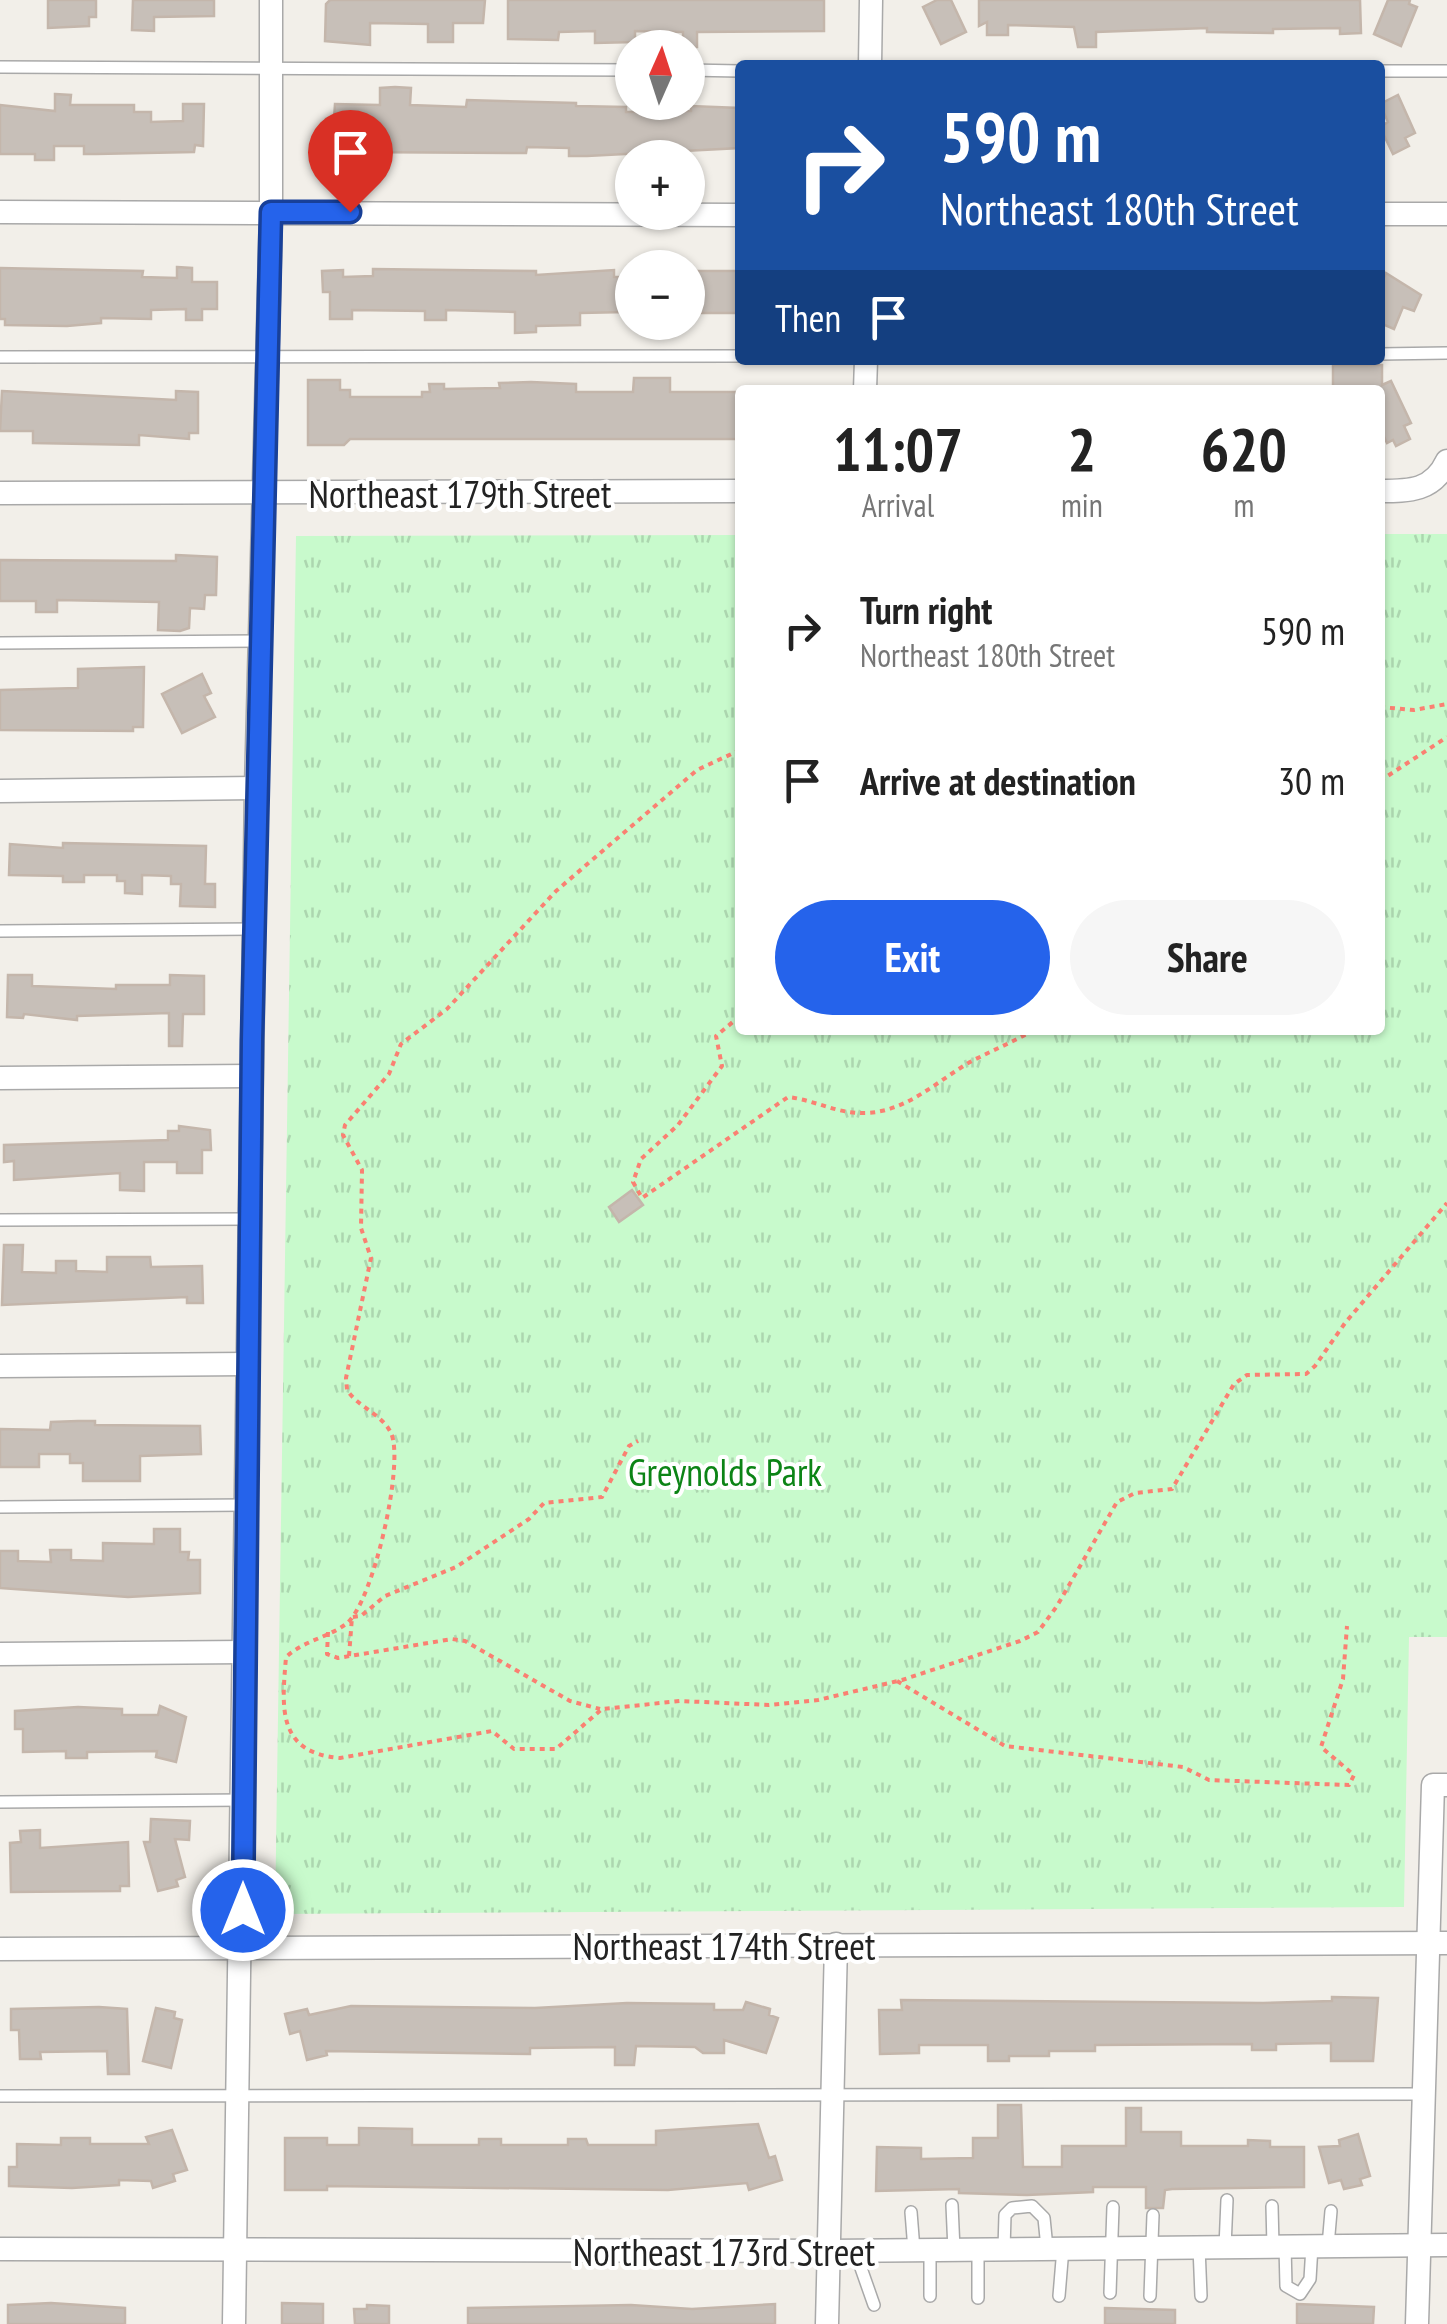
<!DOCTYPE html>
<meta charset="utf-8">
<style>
body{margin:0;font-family:"PT Sans Narrow",sans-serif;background:#f6f6f6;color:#222;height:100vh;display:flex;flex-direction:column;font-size:38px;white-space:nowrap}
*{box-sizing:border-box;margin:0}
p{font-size:32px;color:#767676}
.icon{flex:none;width:55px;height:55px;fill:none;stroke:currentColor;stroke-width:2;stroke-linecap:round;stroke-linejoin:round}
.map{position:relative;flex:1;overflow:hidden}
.sheet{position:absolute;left:735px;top:385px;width:650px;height:650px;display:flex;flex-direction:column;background:#fff;border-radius:10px;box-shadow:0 2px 8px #0004}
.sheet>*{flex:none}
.guide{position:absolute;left:735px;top:60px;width:650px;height:305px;border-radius:10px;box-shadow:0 2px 8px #0004;background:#1a4fa0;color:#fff;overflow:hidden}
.needle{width:65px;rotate:3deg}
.fabs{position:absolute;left:615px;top:30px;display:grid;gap:20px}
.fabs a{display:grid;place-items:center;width:90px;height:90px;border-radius:50%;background:#fff;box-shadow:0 2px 8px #0004;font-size:50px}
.pin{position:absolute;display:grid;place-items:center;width:85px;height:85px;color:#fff;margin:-102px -42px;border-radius:50% 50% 50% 0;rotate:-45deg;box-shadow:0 0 10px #0007}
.pin .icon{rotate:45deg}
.me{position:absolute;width:110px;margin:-55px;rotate:0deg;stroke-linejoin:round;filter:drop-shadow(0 0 8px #0008)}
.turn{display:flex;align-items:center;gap:35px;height:210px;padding:0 40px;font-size:45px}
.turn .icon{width:130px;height:130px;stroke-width:2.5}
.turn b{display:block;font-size:70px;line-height:85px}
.then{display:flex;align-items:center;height:95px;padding:0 40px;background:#0003;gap:20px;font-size:38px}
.eta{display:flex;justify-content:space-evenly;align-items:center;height:170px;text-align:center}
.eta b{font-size:60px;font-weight:600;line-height:70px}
.cta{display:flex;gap:20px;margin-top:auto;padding:20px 40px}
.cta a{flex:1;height:115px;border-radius:60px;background:#2563eb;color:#fff;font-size:40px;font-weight:600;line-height:115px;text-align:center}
.cta a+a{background:#f6f6f6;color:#222}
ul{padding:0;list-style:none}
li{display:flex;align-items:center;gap:30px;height:150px;padding:0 40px}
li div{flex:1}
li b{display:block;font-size:38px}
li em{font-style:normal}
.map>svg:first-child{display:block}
</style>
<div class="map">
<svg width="1447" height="2324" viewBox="0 0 1447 2324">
<defs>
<pattern id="park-tufts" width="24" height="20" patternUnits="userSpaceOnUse" patternTransform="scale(2.5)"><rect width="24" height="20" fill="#c8facc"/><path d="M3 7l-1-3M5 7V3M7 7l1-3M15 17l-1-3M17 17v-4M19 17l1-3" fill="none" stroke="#acd6af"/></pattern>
</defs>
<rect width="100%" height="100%" fill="#f2efe9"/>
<path fill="url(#park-tufts)" d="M1380,534H1447V1637H1409L1404,1907L275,1914L296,536L740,535V1030H1380Z"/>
<g fill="#c7bfb8" stroke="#c4b6ab" stroke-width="2.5">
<path d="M48,0H96V17H89V26L48,28Z"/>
<path d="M133,0H214V16L154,17V31L132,30Z"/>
<path d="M330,0H485L483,23H453V42H428V24L370,23V45L325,41L326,4Z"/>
<path d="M508,0H824V31L697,32V47H683V32L635,31V42L595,43V31L559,32L558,40L508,39Z"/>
<path d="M937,0H951L966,32L941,44L923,7Z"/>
<path d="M979,0H1360L1361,33L1340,34V28L1273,29V33L1207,32V28L1096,32V47H1078L1074,27L1008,25V35H987V22L979,26Z"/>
<path d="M1388,0H1410L1409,4L1417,7L1401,46L1374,34Z"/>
<path d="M395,87L411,88L410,105L466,107L467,100L576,103V106L626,107V112L691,111V106L740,108V148L587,156H569V148L527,147L526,153L348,152V156H326V119H334L335,104L380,105V88Z"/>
<path d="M55,94L71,95L70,105H134V112H151V122L183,121V104H204L203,146L195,145L194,152L96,154H84V146H54V160H35V154H0V105L55,111Z"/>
<path d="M1398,95L1415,133L1405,138L1409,146L1393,154L1380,127L1388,122L1380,104Z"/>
<path d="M177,267L192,268V282H217V309H202V320H186V309L151,310V319L101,318V323L67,326L5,325V319H0V268L143,271L142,277L177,278Z"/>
<path d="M373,269L536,271V275L614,270V277H625L626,312L580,313V325L536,326V332L515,333V312L446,310V320H425V311L352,310V319H330V292H323L322,271L343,270V277L373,276Z"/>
<rect x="688" y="271" width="52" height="42"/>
<path d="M1386,273L1421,295L1414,311L1403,307L1394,329L1380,323V287Z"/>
<path d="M1333,365H1382V385L1391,381L1411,423L1404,426L1410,439L1396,446L1393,440L1387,443L1380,428V390H1333Z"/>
<path d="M634,378H670V392H740V439H350L344,445H308V380H340V390H350V397H422V392H430L429,384H444V389L500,388L499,383L531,382L576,384V392H633Z"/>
<path d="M2,391L176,400V391L198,392V433H189V439L139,435V445L33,443V431H0Z"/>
<path d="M176,555L217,557L216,595H205L204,609L190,608L189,628L180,631L158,630L159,602L57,600V612H36V601H0V560L176,561Z"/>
<path d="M144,667L143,727H133V731L0,730V690L78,688V669Z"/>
<path d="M202,674L211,693L204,696L215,717L182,733L162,694Z"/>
<path d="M63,843L206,846L205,884H215V907L180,906L181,884H171V876L142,875V894L125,893V881H117V875H84V882H63V876L9,875L10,844L63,848Z"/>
<path d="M8,975H32V986L116,989V985H170V975L204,976V1014H183L182,1046H169V1013L77,1016V1020L24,1014L23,1018L7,1017Z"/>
<path d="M179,1126L210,1130L211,1150H202V1173H177V1162H144V1191L120,1190V1173L14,1180V1161L4,1162V1145L168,1140V1131H179Z"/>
<path d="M632,1190L643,1205L619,1222L609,1207Z"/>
<path d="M4,1245H23L22,1272L56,1273V1261H76V1271L107,1272V1257H150L151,1267L202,1266L203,1303H187V1297L2,1305Z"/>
<path d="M78,1421H95V1425L200,1426L201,1454L140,1456V1481H83V1463H70V1454H39V1467H0V1429L50,1430L51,1422Z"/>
<path d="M154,1529H180V1552H189L188,1560H200V1593L128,1597L0,1588V1551H18V1561L51,1562L50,1550H71V1560L103,1561V1543L154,1544Z"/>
<path d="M160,1706L186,1717L176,1762L156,1757L157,1751L87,1752V1758H66V1751L23,1752V1729H15V1711L78,1707L122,1709V1715H158Z"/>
<path d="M151,1819L190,1821L189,1840L175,1839L185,1877L176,1880L178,1886L158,1891L144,1842H150Z"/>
<path d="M40,1830V1848L128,1842L129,1886H120V1891L11,1892L10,1843L21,1842L20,1831Z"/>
<path d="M1332,1997L1378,1998L1373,2061H1331V2043L1276,2044V2050H1252V2044L1095,2045V2051H1049V2056H1009V2061H988V2045H919V2053L880,2054L879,2010H902L901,2000L1263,2003L1332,2001Z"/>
<path d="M746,2002L770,2009L769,2015L778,2018L766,2053L724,2040V2053H703L695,2047L636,2046L634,2065H615V2047L530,2048V2054L326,2051L327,2055L307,2060L300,2031L290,2034L285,2014L307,2009L309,2015L351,2006L535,2008L627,2003L714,2004V2010H743Z"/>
<path d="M99,2007L127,2009L129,2074H108L107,2051L40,2052L41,2059H20L19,2030H11V2009Z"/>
<path d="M156,2008L175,2012L174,2018L182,2020L171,2068L143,2061Z"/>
<path d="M998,2105H1021L1023,2167H1062V2146H1126V2108H1141V2132H1181V2146H1248V2140L1270,2141V2147H1304V2187L1172,2189L1165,2190L1163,2208H1146V2187H1093V2192L1027,2195L959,2193V2189L876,2191L877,2147L921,2148V2159L973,2158V2138H998Z"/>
<path d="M758,2124L769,2158L775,2156L782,2180L749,2190L747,2183L668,2190L327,2186V2190H285V2138H327V2145H359V2128L412,2129V2145H479V2139H501V2145H568V2139H586L588,2145H656V2131Z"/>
<path d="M172,2130L187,2170L173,2174L175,2181L153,2188L151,2181L119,2180V2185L72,2188L9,2186V2167H17V2144L61,2145V2138H90V2144H149L146,2137Z"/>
<path d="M1358,2134L1370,2176L1360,2179L1362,2185L1344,2189L1341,2180L1329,2183L1319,2147L1340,2146L1339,2140Z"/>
<path d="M51,2303L125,2308V2324H8V2305Z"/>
<path d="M282,2303L323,2304V2324H282Z"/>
<path d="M775,2304V2324H468V2308L631,2305L692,2309Z"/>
<path d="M1297,2304L1374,2307L1373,2324H1297Z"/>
<path d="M367,2305L389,2306V2324H355L354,2309H367Z"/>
<path d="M1105,2308L1175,2310V2324H1105Z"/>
</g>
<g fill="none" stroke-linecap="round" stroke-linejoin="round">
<defs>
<g id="lane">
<path d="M0,67L632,70"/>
<path d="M688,70L740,71"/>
<path d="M1380,71H1447"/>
<path d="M1380,354L1447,353"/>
<path d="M0,357L740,356"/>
<path d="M0,643L261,641"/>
<path d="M0,931L254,929"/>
<path d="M0,1220L249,1219"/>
<path d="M0,1507L246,1505"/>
<path d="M0,1802L244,1800"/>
<path d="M0,2096L1424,2094"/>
<path d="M952,2205L954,2250"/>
<path d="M1272,2206L1273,2246"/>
<path d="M911,2212L914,2250"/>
<path d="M1285,2246L1286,2286L1300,2294L1310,2279L1312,2246"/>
<path d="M1328,2246L1331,2211"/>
<path d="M1199,2247L1201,2296"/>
<path d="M1225,2247L1227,2200"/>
<path d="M978,2249V2298"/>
<path d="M1004,2249L1005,2215L1012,2208L1032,2206L1044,2218L1047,2248"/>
<path d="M930,2250V2296"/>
<path d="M855,2251L874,2305"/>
<path d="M1110,2293L1113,2207"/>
<path d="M1059,2296L1063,2248"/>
<path d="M1150,2296L1153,2215"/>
</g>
<g id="street">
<path d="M870,65L871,0"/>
<path d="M0,212L740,215"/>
<path d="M1380,214H1447"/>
<path d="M865,390L866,360"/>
<path d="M1380,491C1410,491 1433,491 1447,461"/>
<path d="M0,493L740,491"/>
<path d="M0,791L256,788"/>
<path d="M0,1078L251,1076"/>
<path d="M0,1366L247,1364"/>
<path d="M0,1654L245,1652"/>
<path d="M0,1949L1447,1943"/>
<path d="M0,2249L830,2251L1447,2245"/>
<path d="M234,2324L256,788L271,212V0"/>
<path d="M827,2324L836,1944"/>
<path d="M1417,2324L1433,1785H1447"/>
</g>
</defs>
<use href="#lane" stroke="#a9a9a9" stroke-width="14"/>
<use href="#street" stroke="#a9a9a9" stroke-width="25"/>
<g stroke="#fa8072" stroke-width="4" stroke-dasharray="5 5" stroke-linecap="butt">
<path d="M1380,707L1414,710L1447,704"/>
<path d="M740,750L697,770L556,891L447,1009L401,1044L389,1074L345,1125L343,1135L362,1170L361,1228L371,1258L346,1378L347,1390C358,1407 382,1414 391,1433C405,1462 373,1604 346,1624C327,1638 305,1640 286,1657C282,1706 276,1753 340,1758L492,1731L514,1749H556L602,1709L680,1701L769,1705L818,1700L902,1680L1020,1641L1038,1632L1057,1606L1117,1502L1135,1493L1172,1489L1234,1384L1247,1375L1306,1374L1315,1366L1345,1323L1447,1203"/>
<path d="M1380,781L1447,737"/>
<path d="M740,1016L716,1036L722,1066L678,1125L641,1159L633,1182L642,1198L788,1097C815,1100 837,1114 865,1113C906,1112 936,1082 970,1062C991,1051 1013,1042 1034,1030"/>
<path d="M328,1632L327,1654L338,1658L452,1639L465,1641L570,1701L600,1709"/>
<path d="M349,1656L352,1617L361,1616L385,1596L456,1567L529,1519L544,1503L602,1497L629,1446L638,1441"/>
<path d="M897,1681L1005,1746L1183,1767L1209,1780L1349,1785L1354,1775L1321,1747L1343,1679L1347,1626"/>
</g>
<use href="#lane" stroke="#fff" stroke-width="11"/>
<use href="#street" stroke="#fff" stroke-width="22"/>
</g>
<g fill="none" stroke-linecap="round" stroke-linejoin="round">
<defs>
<path id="route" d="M243,1910L252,1040L271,212H350"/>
</defs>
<use href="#route" stroke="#184099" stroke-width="25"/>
<use href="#route" stroke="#2563eb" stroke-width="18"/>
</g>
<g text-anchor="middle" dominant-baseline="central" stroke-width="8" stroke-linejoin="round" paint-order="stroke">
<g font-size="38" fill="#222" stroke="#fff">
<text x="460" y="493">Northeast 179th Street</text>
<text x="724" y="1945">Northeast 174th Street</text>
<text x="724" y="2251">Northeast 173rd Street</text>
</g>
<g font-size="38" fill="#0c8416" stroke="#fff">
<text x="725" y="1471">Greynolds Park</text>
</g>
</g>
</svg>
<div class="fabs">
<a><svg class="needle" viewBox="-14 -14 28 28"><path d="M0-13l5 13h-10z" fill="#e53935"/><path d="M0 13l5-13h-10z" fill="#767676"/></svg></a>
<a>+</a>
<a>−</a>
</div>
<div class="pin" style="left:350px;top:212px;background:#d93025"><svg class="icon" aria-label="arrive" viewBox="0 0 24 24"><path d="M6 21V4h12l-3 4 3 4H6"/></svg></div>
<svg class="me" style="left:243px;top:1910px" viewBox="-20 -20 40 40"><circle r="17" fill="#2563eb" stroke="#fff" stroke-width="3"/><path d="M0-11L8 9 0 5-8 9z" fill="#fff"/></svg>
<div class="guide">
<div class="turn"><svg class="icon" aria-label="right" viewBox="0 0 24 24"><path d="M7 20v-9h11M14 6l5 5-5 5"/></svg><div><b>590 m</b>Northeast 180th Street</div></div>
<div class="then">Then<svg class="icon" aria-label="arrive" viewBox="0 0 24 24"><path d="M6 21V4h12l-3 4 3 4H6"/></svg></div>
</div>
<section class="sheet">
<div class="eta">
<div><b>11:07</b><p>Arrival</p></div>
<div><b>2</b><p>min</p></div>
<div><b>620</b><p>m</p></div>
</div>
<ul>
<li><svg class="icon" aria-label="right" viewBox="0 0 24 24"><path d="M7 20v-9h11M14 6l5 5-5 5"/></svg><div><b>Turn right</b><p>Northeast 180th Street</p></div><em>590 m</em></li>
<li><svg class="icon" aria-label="arrive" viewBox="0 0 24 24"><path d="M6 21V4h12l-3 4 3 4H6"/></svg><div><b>Arrive at destination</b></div><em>30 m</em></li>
</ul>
<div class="cta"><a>Exit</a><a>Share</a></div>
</section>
</div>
